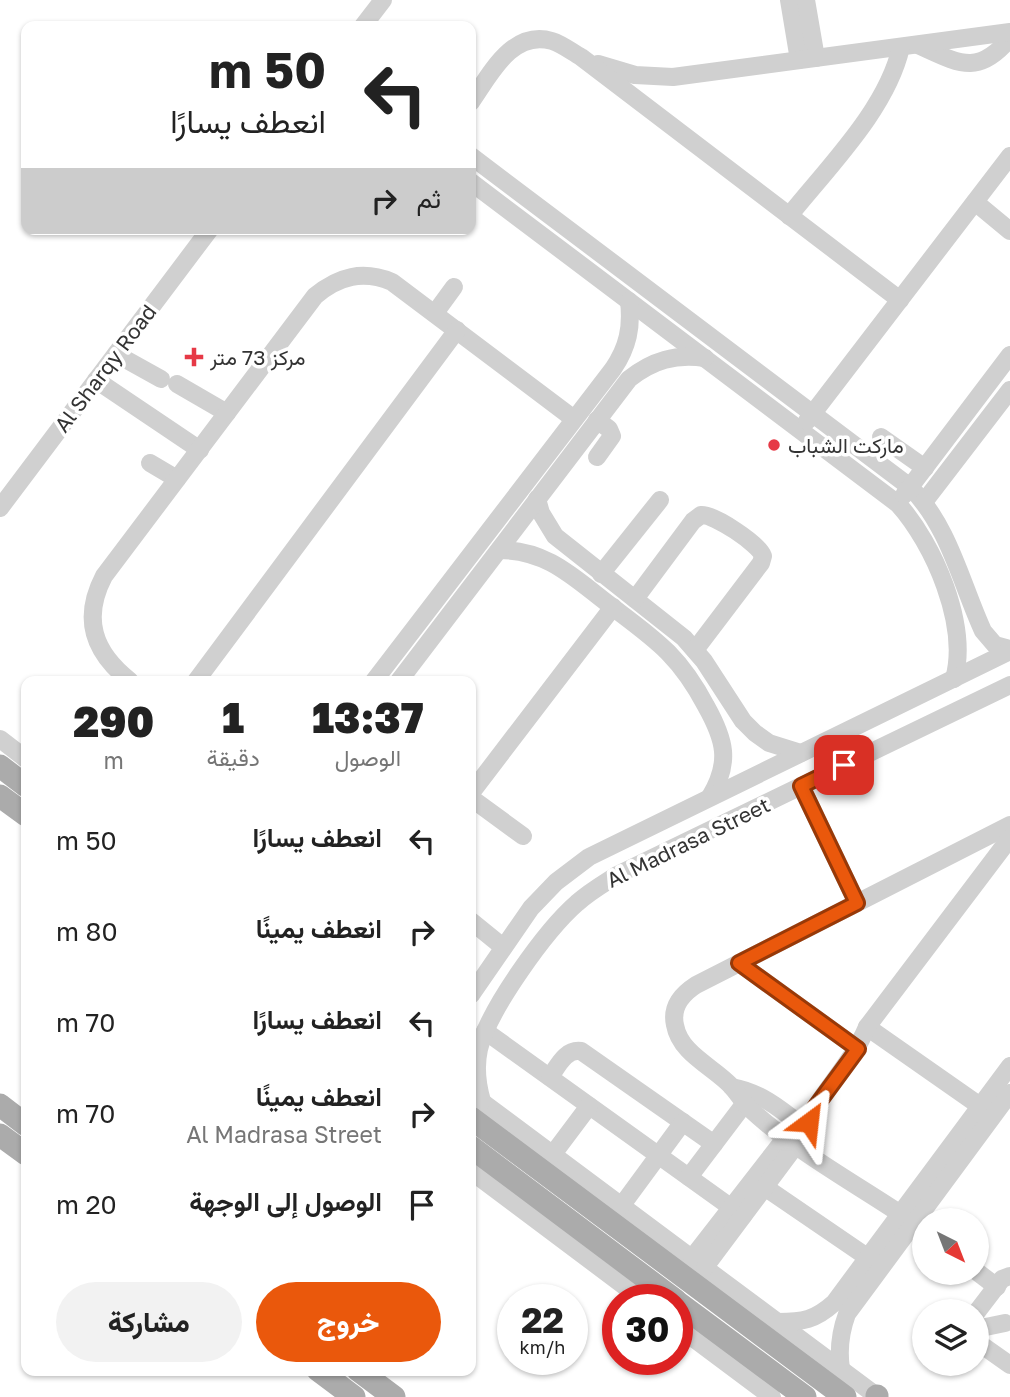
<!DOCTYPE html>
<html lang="ar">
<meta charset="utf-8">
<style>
body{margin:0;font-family:"Golos Text",Vazirmatn,sans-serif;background:#f2f2f2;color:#222;direction:rtl;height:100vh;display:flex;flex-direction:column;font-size:26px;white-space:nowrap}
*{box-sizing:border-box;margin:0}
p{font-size:23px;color:#767676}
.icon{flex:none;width:38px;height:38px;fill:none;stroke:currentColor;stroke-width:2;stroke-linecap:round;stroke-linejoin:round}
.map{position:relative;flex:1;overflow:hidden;direction:ltr}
.drawer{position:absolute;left:21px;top:676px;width:455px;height:700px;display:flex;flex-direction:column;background:#fff;border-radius:14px;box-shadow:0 2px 5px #0004;direction:rtl}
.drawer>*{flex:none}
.guide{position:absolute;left:21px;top:21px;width:455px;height:214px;border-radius:14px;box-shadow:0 2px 5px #0004;direction:rtl;background:#fff;color:#222;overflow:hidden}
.needle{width:46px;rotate:138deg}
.tools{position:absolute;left:912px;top:1208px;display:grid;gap:14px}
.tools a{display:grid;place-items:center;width:77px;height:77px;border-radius:50%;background:#fff;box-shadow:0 2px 5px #0004;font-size:35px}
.speed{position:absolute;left:497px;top:1284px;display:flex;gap:14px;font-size:35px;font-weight:700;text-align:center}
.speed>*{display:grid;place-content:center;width:91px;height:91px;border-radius:50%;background:#fff;box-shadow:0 2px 5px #0004;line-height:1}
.speed small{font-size:18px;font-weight:400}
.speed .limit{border:10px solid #d22;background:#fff;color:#111}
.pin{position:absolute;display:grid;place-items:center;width:60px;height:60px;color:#fff;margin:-30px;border-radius:14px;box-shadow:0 4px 10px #0006}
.me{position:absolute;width:77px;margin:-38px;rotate:30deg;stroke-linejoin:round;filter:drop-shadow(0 0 5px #0008)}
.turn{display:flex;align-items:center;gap:24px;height:147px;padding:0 35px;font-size:32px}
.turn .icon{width:91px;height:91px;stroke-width:2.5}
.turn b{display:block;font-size:49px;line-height:60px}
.then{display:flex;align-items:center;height:66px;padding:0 35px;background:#0003;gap:14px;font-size:26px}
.eta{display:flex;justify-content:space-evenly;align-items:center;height:119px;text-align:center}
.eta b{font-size:42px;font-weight:800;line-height:49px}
.primary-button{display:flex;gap:14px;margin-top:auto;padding:14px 35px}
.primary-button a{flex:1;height:80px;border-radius:42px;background:#ea580c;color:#fff;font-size:28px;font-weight:800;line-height:80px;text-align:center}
.primary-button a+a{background:#f2f2f2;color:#222}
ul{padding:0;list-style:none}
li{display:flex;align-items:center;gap:21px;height:91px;padding:0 35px}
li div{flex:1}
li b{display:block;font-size:26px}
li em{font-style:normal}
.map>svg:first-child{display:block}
</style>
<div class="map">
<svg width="1010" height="1397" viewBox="0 0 1010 1397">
<rect width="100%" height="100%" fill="#fff"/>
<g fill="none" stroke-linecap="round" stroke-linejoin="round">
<g stroke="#d0d0d0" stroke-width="18">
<path d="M789,0L799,60"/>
<path d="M806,0L816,58"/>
<path d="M363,26L383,0"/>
<path d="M918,45C958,63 978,77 1010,38"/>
<path d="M598,64L635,75L673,77L1010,32"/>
<path d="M471,102C490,75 512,29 552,41C562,44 572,52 581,57L900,300"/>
<path d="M471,156L910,487C949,526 961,583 983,631L995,645L1010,649"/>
<path d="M471,182L898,504C934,544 969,625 954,679"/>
<path d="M975,202L1010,231"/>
<path d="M789,216C829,166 887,109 901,47"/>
<path d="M435,313L454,287"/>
<path d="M116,354L161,379"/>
<path d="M96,380L200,450"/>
<path d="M177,384L227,413"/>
<path d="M597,420L609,429L612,436L597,457"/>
<path d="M807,421L1010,156"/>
<path d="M881,437L925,468"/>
<path d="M150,463L177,479"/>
<path d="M904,495L1010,355"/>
<path d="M537,499L541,513L555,536L684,638L704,661L743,721L755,733L769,743L801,753"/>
<path d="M924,502L1010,390"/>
<path d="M0,508L210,229"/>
<path d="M499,550C548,550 574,578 611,606C656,640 679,655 706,706C725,740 731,762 710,797"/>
<path d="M601,574L660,500"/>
<path d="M635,599L693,521L701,515C714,514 759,544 763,556L761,563L695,650"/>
<path d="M130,681C93,652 82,618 104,576L315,296C339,276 363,270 392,282L574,419"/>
<path d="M196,681L457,330"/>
<path d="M374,681L613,369C628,347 632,327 629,301"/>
<path d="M399,681L629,379C653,360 675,354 705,358"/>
<path d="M0,739L26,759"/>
<path d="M801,786L857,903"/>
<path d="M471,793L613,607"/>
<path d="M471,798L523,836"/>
<path d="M471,921L503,947"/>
<path d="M739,963L858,1049"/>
<path d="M471,995L531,908L556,882L589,857L1010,651"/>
<path d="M867,1027L980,1106"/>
<path d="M485,1031L743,1216"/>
<path d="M550,1077C558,1066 565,1049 581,1051L714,1144"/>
<path d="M732,1087C761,1092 783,1111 806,1129"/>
<path d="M474,1096L878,1397"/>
<path d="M482,1101C477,1084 475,1067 479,1049C489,1009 546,930 577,903C589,892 603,884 617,875L1010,685"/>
<path d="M553,1154L589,1106"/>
<path d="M471,1171L643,1300"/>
<path d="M689,1177L745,1103"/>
<path d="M766,1188L867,1257"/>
<path d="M622,1205L683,1122"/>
<path d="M899,1213C849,1180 793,1149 749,1108C743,1102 738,1094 732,1087C714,1067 680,1054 675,1025C671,1007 682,994 696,985L1010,825"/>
<path d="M692,1258L793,1128"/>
<path d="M705,1267L796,1145C803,1134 807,1121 813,1111C831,1082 854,1058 867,1027L1010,838"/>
<path d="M976,1271L997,1287"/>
<path d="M976,1313L1002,1279L1010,1276"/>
<path d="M778,1322C803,1322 815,1320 834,1303L1010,1066"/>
<path d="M677,1326L772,1397"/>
<path d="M976,1329L1005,1323"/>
<path d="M976,1341L1010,1365"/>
<path d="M841,1369C838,1349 840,1333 847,1314L1010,1093"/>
</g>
<g stroke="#ababab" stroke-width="23">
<path d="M0,766L26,786"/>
<path d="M0,796L26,815"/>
<path d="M0,1105L26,1125"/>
<path d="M471,1118L845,1397"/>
<path d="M0,1135L26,1154"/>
<path d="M471,1147L675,1300"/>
<path d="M677,1302L805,1397"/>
<path d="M318,1370L354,1397"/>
<path d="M358,1370L394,1397"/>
<path d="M877,1397V1396"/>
</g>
</g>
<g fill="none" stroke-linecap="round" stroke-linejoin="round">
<defs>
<path id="route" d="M809,1122L811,1113L858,1049L739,963L857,903L801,786L844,765"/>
</defs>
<use href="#route" stroke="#983908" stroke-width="18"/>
<use href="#route" stroke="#ea580c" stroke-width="12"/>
</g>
<g fill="#e63946" stroke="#fff" stroke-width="2.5">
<path d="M190.5 346.5h7v7h7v7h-7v7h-7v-7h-7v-7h7z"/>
<circle cx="774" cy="445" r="7"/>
</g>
<g text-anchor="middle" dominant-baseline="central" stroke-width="7" stroke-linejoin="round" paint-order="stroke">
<g font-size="21" fill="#333" stroke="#fff" text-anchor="start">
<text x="210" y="357">مركز 73 متر</text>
<text x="788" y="445">ماركت الشباب</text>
</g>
<g font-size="21" fill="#333" stroke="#fff">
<text transform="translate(105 368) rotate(-53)">Al Sharqy Road</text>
<text transform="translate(688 842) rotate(-26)">Al Madrasa Street</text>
</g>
</g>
</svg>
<div class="tools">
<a><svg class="needle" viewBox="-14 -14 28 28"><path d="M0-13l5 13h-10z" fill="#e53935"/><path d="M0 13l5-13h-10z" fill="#767676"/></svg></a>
<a><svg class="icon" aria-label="layers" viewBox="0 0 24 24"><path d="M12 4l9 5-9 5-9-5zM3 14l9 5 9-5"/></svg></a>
</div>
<div class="speed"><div>22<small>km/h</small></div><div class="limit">30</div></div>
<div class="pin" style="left:844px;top:765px;background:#d93025"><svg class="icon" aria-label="arrive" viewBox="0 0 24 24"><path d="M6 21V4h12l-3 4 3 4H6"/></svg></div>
<svg class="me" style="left:809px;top:1122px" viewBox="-20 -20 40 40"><path d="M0-17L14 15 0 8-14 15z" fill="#ea580c" stroke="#fff" stroke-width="4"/></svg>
<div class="guide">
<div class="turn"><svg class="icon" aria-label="left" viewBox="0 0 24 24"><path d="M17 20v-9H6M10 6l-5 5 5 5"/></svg><div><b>50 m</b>انعطف يسارًا</div></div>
<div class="then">ثم<svg class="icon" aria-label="right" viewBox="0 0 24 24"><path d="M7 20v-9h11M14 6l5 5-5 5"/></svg></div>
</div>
<section class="drawer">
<div class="eta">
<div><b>13:37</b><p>الوصول</p></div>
<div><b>1</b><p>دقيقة</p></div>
<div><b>290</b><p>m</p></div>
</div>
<ul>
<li><svg class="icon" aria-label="left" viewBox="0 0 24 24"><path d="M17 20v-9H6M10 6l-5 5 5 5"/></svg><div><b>انعطف يسارًا</b></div><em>50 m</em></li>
<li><svg class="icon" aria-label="right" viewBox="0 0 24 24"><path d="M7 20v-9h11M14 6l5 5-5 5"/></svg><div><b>انعطف يمينًا</b></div><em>80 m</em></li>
<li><svg class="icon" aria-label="left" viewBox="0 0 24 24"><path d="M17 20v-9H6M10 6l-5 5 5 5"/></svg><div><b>انعطف يسارًا</b></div><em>70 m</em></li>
<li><svg class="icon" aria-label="right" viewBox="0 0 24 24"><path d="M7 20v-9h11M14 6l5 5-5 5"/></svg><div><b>انعطف يمينًا</b><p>Al Madrasa Street</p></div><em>70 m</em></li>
<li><svg class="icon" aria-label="arrive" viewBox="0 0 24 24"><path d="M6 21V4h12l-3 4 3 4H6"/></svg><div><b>الوصول إلى الوجهة</b></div><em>20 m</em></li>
</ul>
<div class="primary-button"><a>خروج</a><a>مشاركة</a></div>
</section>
</div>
